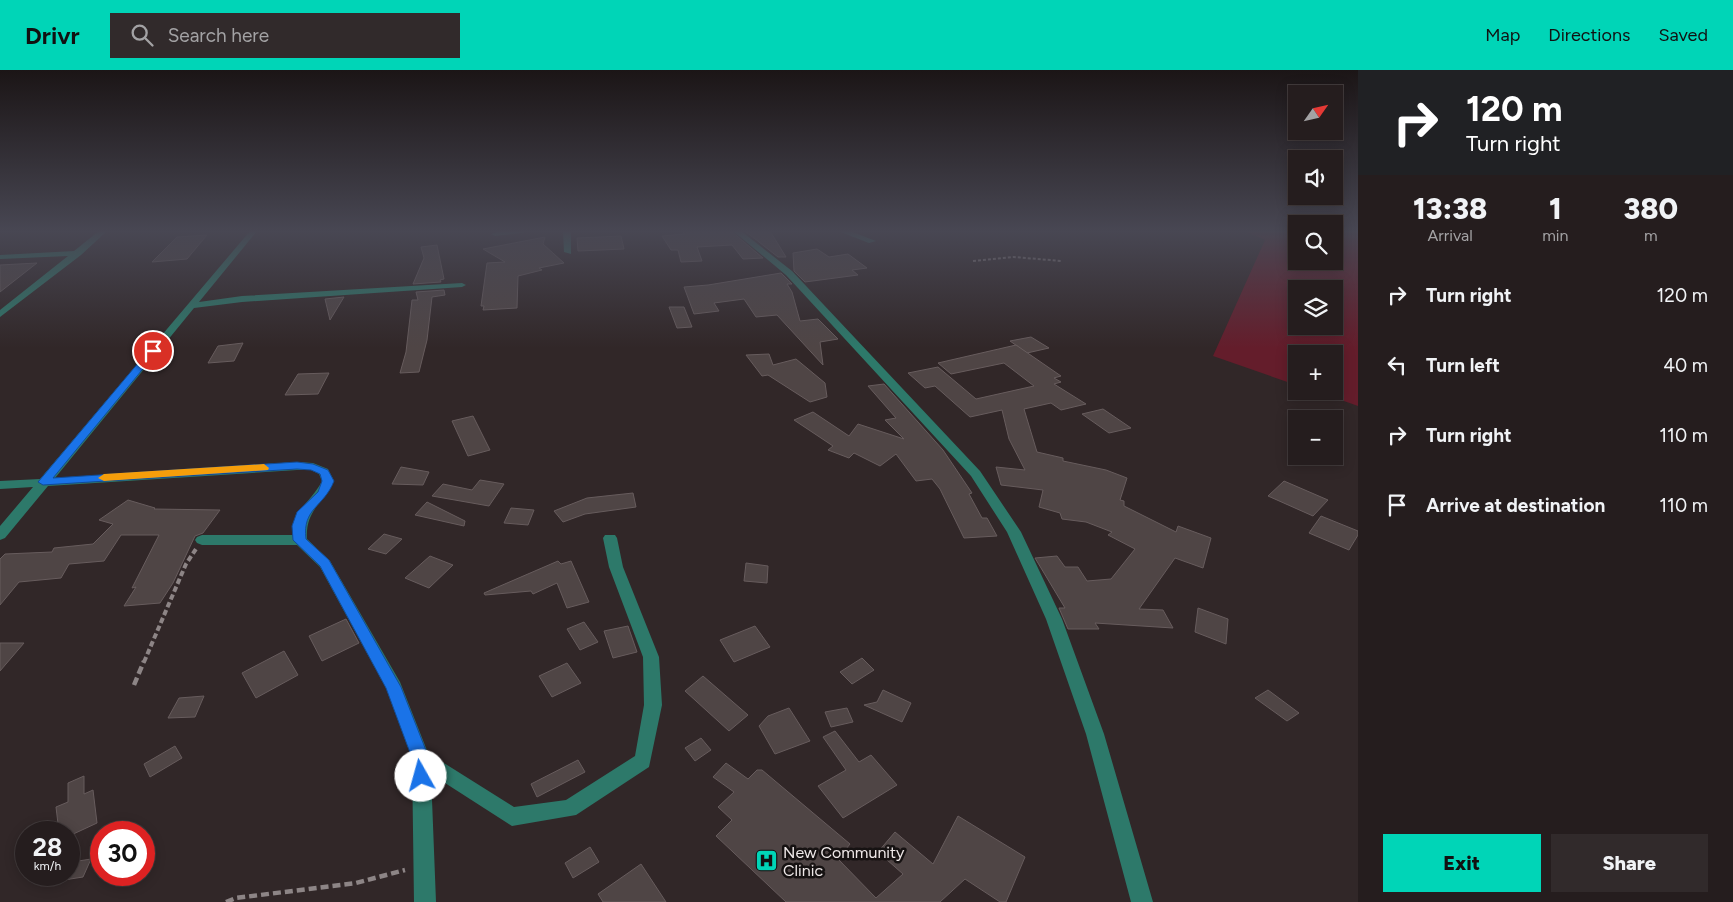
<!DOCTYPE html>
<meta charset="utf-8">
<style>
body{margin:0;font-family:Figtree,sans-serif;background:#312a2b;color:#f1f3f6;height:100vh;display:flex;flex-direction:column;font-size:19px;white-space:nowrap}
*{box-sizing:border-box;margin:0}
p{font-size:16px;color:#a3a2a4}
.icon{flex:none;width:28px;height:28px;fill:none;stroke:currentColor;stroke-width:2;stroke-linecap:round;stroke-linejoin:round}
.map{position:relative;flex:1;overflow:hidden}
.drawer{display:flex;flex-direction:column;background:#251d1e;width:375px}
.drawer>*{flex:none}
.hud{background:#202124;color:#fff;overflow:hidden}
.needle{width:32px;rotate:56deg}
.fabs{position:absolute;left:1288px;top:15px;display:grid;gap:10px}
.fabs a{display:grid;place-items:center;width:55px;height:55px;border-radius:0px;background:#251d1e;box-shadow:0 2px 12px #0003,0 0 0 1px #423b3c;font-size:25px}
.speed{position:absolute;left:15px;top:751px;display:flex;gap:10px;font-size:25px;font-weight:700;text-align:center}
.speed>*{display:grid;place-content:center;width:65px;height:65px;border-radius:50%;background:#251d1e;box-shadow:0 2px 12px #0003,0 0 0 1px #423b3c;line-height:1}
.speed small{font-size:12px;font-weight:400}
.speed .limit{border:8px solid #d22;background:#fff;color:#111}
.pin{position:absolute;display:grid;place-items:center;width:42px;height:42px;color:#fff;margin:-21px;border:2px solid #fff;border-radius:50%;box-shadow:0 1px 5px #0007}
.me{position:absolute;width:55px;margin:-28px;rotate:353deg;stroke-linejoin:round;filter:drop-shadow(0 0 4px #0008)}
.turn{display:flex;align-items:center;gap:18px;height:105px;padding:0 25px;font-size:22px}
.turn .icon{width:65px;height:65px;stroke-width:2.5}
.turn b{display:block;font-size:35px;line-height:42px}
.eta{display:flex;justify-content:space-evenly;align-items:center;height:85px;text-align:center}
.eta b{font-size:30px;font-weight:800;line-height:35px}
.primary-button{display:flex;gap:10px;margin-top:auto;padding:10px 25px}
.primary-button a{flex:1;height:58px;border-radius:0px;background:#00d5b7;color:#111;font-size:20px;font-weight:800;line-height:58px;text-align:center}
.primary-button a+a{background:#312a2b;color:#f1f3f6}
ul{padding:0;list-style:none}
li{display:flex;align-items:center;gap:15px;height:70px;padding:0 25px}
li div{flex:1}
li b{display:block;font-size:19px}
li em{font-style:normal}
header{display:flex;align-items:center;gap:30px;box-sizing:border-box;height:70px;padding:0 25px;background:#00d5b7;color:#111}
header strong{font-size:24px}
nav{display:flex;gap:28px;margin-inline-start:auto;font-size:18px}
.search{width:350px;height:45px;background:#312a2b;display:flex;align-items:center;gap:12px;box-sizing:border-box;padding:0 18px;border-radius:0px;color:#a3a2a4;font-size:19px}
main{display:flex;flex:1;min-height:0}
.map>svg:first-child{display:block}
</style>
<header>
<strong>Drivr</strong>
<div class="search"><svg class="icon" aria-label="search" viewBox="0 0 24 24"><circle cx="10" cy="10" r="6"/><path d="M15 15l6 6"/></svg>Search here</div>
<nav><a>Map</a><a>Directions</a><a>Saved</a></nav>
</header>
<main>
<div class="map">
<svg width="1358" height="832" viewBox="0 0 1358 832">
<rect width="100%" height="100%" fill="#312728"/>
<path fill="#641d2b" fill-rule="evenodd" d="M1245,161H1296V191H1334V161H1358V336L1316,321H1334V284H1296V315L1213,286L1265,170ZM1296,219H1334V256H1296Z"/>
<g fill="#4f4545" stroke="#675c5d">
<path d="M682,161H731L763,188L743,189L732,175L697,177L702,191L681,192L678,180H671L662,166L685,164Z"/>
<path d="M745,161H770L786,187H778Z"/>
<path d="M207,165L187,189L152,192L177,167Z"/>
<path d="M621,166L624,179L578,181L577,168Z"/>
<path d="M545,167L543,174L564,193L539,198L542,200L518,206L517,238L483,240L484,236H481L487,193L505,192L483,179Z"/>
<path d="M437,175L444,209L440,210L441,212L413,214L424,188L421,177Z"/>
<path d="M817,179L829,187L848,184L867,198L852,200L858,205L805,212L794,201L793,183Z"/>
<path d="M37,193L0,222V195Z"/>
<path d="M781,203L792,214H787L792,222L800,251L818,249L838,269L820,272L823,295L777,245L756,247L744,229L714,233L719,241L694,244L684,217L708,215Z"/>
<path d="M444,220L445,225L432,227L427,270L419,302L400,303L406,282L412,230H418L416,222Z"/>
<path d="M344,227L330,250L325,229Z"/>
<path d="M669,237H684L692,257L677,258Z"/>
<path d="M1031,267L1049,278L1027,283L1010,271Z"/>
<path d="M243,273L234,291L208,293L218,276Z"/>
<path d="M1016,275L1061,306L1054,308L1061,312L1054,314L1086,334L1061,340L1051,333L1024,339L1037,382L1063,388V391L1106,400L1127,408L1120,430L1124,431V436L1176,462L1178,456L1211,468L1203,498L1175,488L1139,539L1163,540L1173,558L1095,553L1099,559H1068L1059,538H1065L1035,488L1057,486L1065,497H1078L1087,511L1111,509L1135,479L1108,465L1112,462L1086,452L1062,449L1060,443L1039,437L1043,420L1001,415L996,397L1025,400L1009,369L1002,340L970,347L935,316L925,318L908,303L938,297L976,329L1034,316L1004,293L951,304L938,293Z"/>
<path d="M769,284L773,295L796,289L825,313L827,327L810,332L768,305L762,306L746,285Z"/>
<path d="M329,303L318,324L285,325L298,304Z"/>
<path d="M884,314L943,380L972,423L969,424L982,448H987L997,466L964,468L940,419L932,409L916,411L896,384L880,396L854,383L849,388L828,380L833,376L794,350L813,342L849,366L858,354L904,369L885,350L896,348L868,316Z"/>
<path d="M1103,339L1131,358L1109,363L1082,344Z"/>
<path d="M473,346L490,380L468,386L452,351Z"/>
<path d="M401,397L429,402L423,415L392,414Z"/>
<path d="M480,410L504,414L489,436L432,426L443,414L472,420Z"/>
<path d="M1284,411L1328,430L1313,446L1268,426Z"/>
<path d="M633,423L636,437L585,444L563,452L554,441L587,428Z"/>
<path d="M128,430L155,438L154,439L220,440L203,463L195,466L173,513L160,533L124,536L136,517L132,518L159,465H121L104,491L69,494L61,508L19,512L0,535V489L5,484L52,482L54,478L93,474L113,454L99,450Z"/>
<path d="M427,432L465,451L464,456L415,445Z"/>
<path d="M511,438L534,440L528,455L504,453Z"/>
<path d="M1321,446L1358,461V465L1349,480L1309,463Z"/>
<path d="M384,464L402,469L386,484L368,479Z"/>
<path d="M430,486L453,495L429,518L405,508Z"/>
<path d="M558,491L561,494L571,491L589,532L567,538L557,513L533,524L531,521L485,525L484,523Z"/>
<path d="M746,493L768,496L767,513L744,511Z"/>
<path d="M1198,538L1228,549L1226,574L1195,562Z"/>
<path d="M346,549L359,573L322,591L309,566Z"/>
<path d="M584,552L598,572L580,580L567,559Z"/>
<path d="M628,556L637,582L613,588L604,561Z"/>
<path d="M755,556L770,577L734,592L720,570Z"/>
<path d="M0,573H24L0,601Z"/>
<path d="M284,581L298,605L256,628L242,603Z"/>
<path d="M862,588L874,600L852,614L840,602Z"/>
<path d="M567,593L581,613L552,627L539,606Z"/>
<path d="M703,606L748,645L729,661L685,621Z"/>
<path d="M883,620L911,633L902,652L864,635L877,632Z"/>
<path d="M1268,620L1299,643L1287,651L1255,628Z"/>
<path d="M204,626L195,647L168,648L179,628Z"/>
<path d="M789,638L810,671L775,684L759,656L768,646Z"/>
<path d="M847,638L853,652L831,657L825,642Z"/>
<path d="M835,661L859,692L871,685L897,715L843,748L818,716L846,700L823,667Z"/>
<path d="M701,668L711,680L695,691L685,678Z"/>
<path d="M175,676L182,688L150,707L144,694Z"/>
<path d="M578,690L585,702L537,727L531,714Z"/>
<path d="M726,693L748,709L757,700H762L850,774L838,789L876,828L903,804L878,782L895,762L933,794L958,746L1025,787L1006,832H1000L965,809L940,832H786L716,766L732,750L718,737L734,722L713,707Z"/>
<path d="M84,706V724L93,720L97,753L69,766V762H59L56,737L68,732V713Z"/>
<path d="M590,777L599,792L573,808L565,793Z"/>
<path d="M91,789L83,807L64,810L69,805L72,792Z"/>
<path d="M641,794L666,832H603L598,824Z"/>
</g>
<g fill="none" stroke-linecap="round" stroke-linejoin="round">
<path stroke="#8d8586" stroke-width="2" stroke-dasharray="3 2" stroke-linecap="butt" d="M973,191L1014,187L1062,191"/>
<path stroke="#8d8586" stroke-width="4" stroke-dasharray="5.5 3" stroke-linecap="butt" d="M144,592L186,494L196,479"/>
<g stroke="#8d8586" stroke-width="4.5" stroke-dasharray="8 4" stroke-linecap="butt">
<path d="M134,615L144,591"/>
<path d="M226,832L236,828L356,813L405,800"/>
</g>
<g fill="#2d796a" fill-rule="evenodd">
<path d="M99,161H107L81,185L0,247V240L68,186L0,189V185L74,181Z"/>
<path d="M250,161H257L199,232L242,226L462,213L466,215L462,217L242,232L194,238L55,408L297,392L313,393L328,399L334,411C323,433 305,441 307,469L330,491L400,612L428,683L514,737L566,730L635,686L644,635L643,587L609,497L603,468L605,465H615L617,468L623,497L659,587L662,635L649,697L576,745L512,756L431,704L436,832H414L412,688L386,618L320,497L297,475H202L197,473L195,470L197,467L202,465H293C292,441 312,431 322,411L319,404L311,400H297L48,416L5,468L0,470V456L33,417L0,419V411L40,409Z"/>
<path d="M500,161H535L495,166L491,164Z"/>
<path d="M563,161H571V184L564,182Z"/>
<path d="M733,161H741L792,201L980,401L1021,462L1062,549L1104,664L1153,832H1131L1086,664L1046,549L1007,462L971,406L786,205Z"/>
<path d="M838,161H850L876,171L869,173Z"/>
</g>
</g>
<linearGradient id="sky" x2="0" y2="1"><stop stop-color="#1b1516"/><stop offset="0.58" stop-color="#484753"/><stop offset="1" stop-color="#484753" stop-opacity="0"/></linearGradient>
<rect width="1358" height="278" fill="url(#sky)"/>
<path fill="#1a73e8" stroke="#114b97" d="M153,278L156,279V283L53,408L297,392L313,394L328,400L334,411C324,437 302,438 306,469L329,490L401,617L429,688L430,706L427,711L421,713L415,711L413,706L412,688L386,618L320,496L293,470L292,456L297,442L318,422L322,411L320,404L311,400L297,399L43,415L38,412L150,279Z"/>
<path fill="#f59e0b" d="M264,394L269,398L268,400L104,411L98,408L104,404Z"/>
<defs>
<symbol id="hospital-square" viewBox="-11 -11 22 22"><rect x="-9" y="-9" width="18" height="18" rx="4" fill="#00d5b7" stroke="#161212"/><path d="M-5-5h3v3.5h4V-5h3V5h-3V1.5h-4V5h-3Z" fill="#111"/></symbol>
</defs>
<g fill-rule="evenodd">
<use href="#hospital-square" x="754" y="778" width="25" height="25"/>
</g>
<g text-anchor="middle" dominant-baseline="central" stroke-width="5" stroke-linejoin="round" paint-order="stroke">
<g font-size="16" fill="#efe9e9" stroke="#161212" text-anchor="start">
<text x="783" y="782">New Community<tspan x="783" dy="18">Clinic</tspan></text>
</g>
</g>
</svg>
<div class="fabs">
<a><svg class="needle" viewBox="-14 -14 28 28"><path d="M0-13l5 13h-10z" fill="#e53935"/><path d="M0 13l5-13h-10z" fill="#a3a2a4"/></svg></a>
<a><svg class="icon" aria-label="sound" viewBox="0 0 24 24"><path d="M4 9h4l5-4v14l-5-4H4zM17 9q2 3 0 6"/></svg></a>
<a><svg class="icon" aria-label="search" viewBox="0 0 24 24"><circle cx="10" cy="10" r="6"/><path d="M15 15l6 6"/></svg></a>
<a><svg class="icon" aria-label="layers" viewBox="0 0 24 24"><path d="M12 4l9 5-9 5-9-5zM3 14l9 5 9-5"/></svg></a>
<a>+</a>
<a>−</a>
</div>
<div class="speed"><div>28<small>km/h</small></div><div class="limit">30</div></div>
<div class="pin" style="left:153px;top:281px;background:#d93025"><svg class="icon" aria-label="arrive" viewBox="0 0 24 24"><path d="M6 21V4h12l-3 4 3 4H6"/></svg></div>
<svg class="me" style="left:421px;top:706px" viewBox="-20 -20 40 40"><circle r="19" fill="#fff"/><path d="M0-13L10 11 0 6-10 11z" fill="#1a73e8"/></svg>
</div>
<section class="drawer">
<div class="hud">
<div class="turn"><svg class="icon" aria-label="right" viewBox="0 0 24 24"><path d="M7 20v-9h11M14 6l5 5-5 5"/></svg><div><b>120 m</b>Turn right</div></div>
</div>
<div class="eta">
<div><b>13:38</b><p>Arrival</p></div>
<div><b>1</b><p>min</p></div>
<div><b>380</b><p>m</p></div>
</div>
<ul>
<li><svg class="icon" aria-label="right" viewBox="0 0 24 24"><path d="M7 20v-9h11M14 6l5 5-5 5"/></svg><div><b>Turn right</b></div><em>120 m</em></li>
<li><svg class="icon" aria-label="left" viewBox="0 0 24 24"><path d="M17 20v-9H6M10 6l-5 5 5 5"/></svg><div><b>Turn left</b></div><em>40 m</em></li>
<li><svg class="icon" aria-label="right" viewBox="0 0 24 24"><path d="M7 20v-9h11M14 6l5 5-5 5"/></svg><div><b>Turn right</b></div><em>110 m</em></li>
<li><svg class="icon" aria-label="arrive" viewBox="0 0 24 24"><path d="M6 21V4h12l-3 4 3 4H6"/></svg><div><b>Arrive at destination</b></div><em>110 m</em></li>
</ul>
<div class="primary-button"><a>Exit</a><a>Share</a></div>
</section>
</main>
